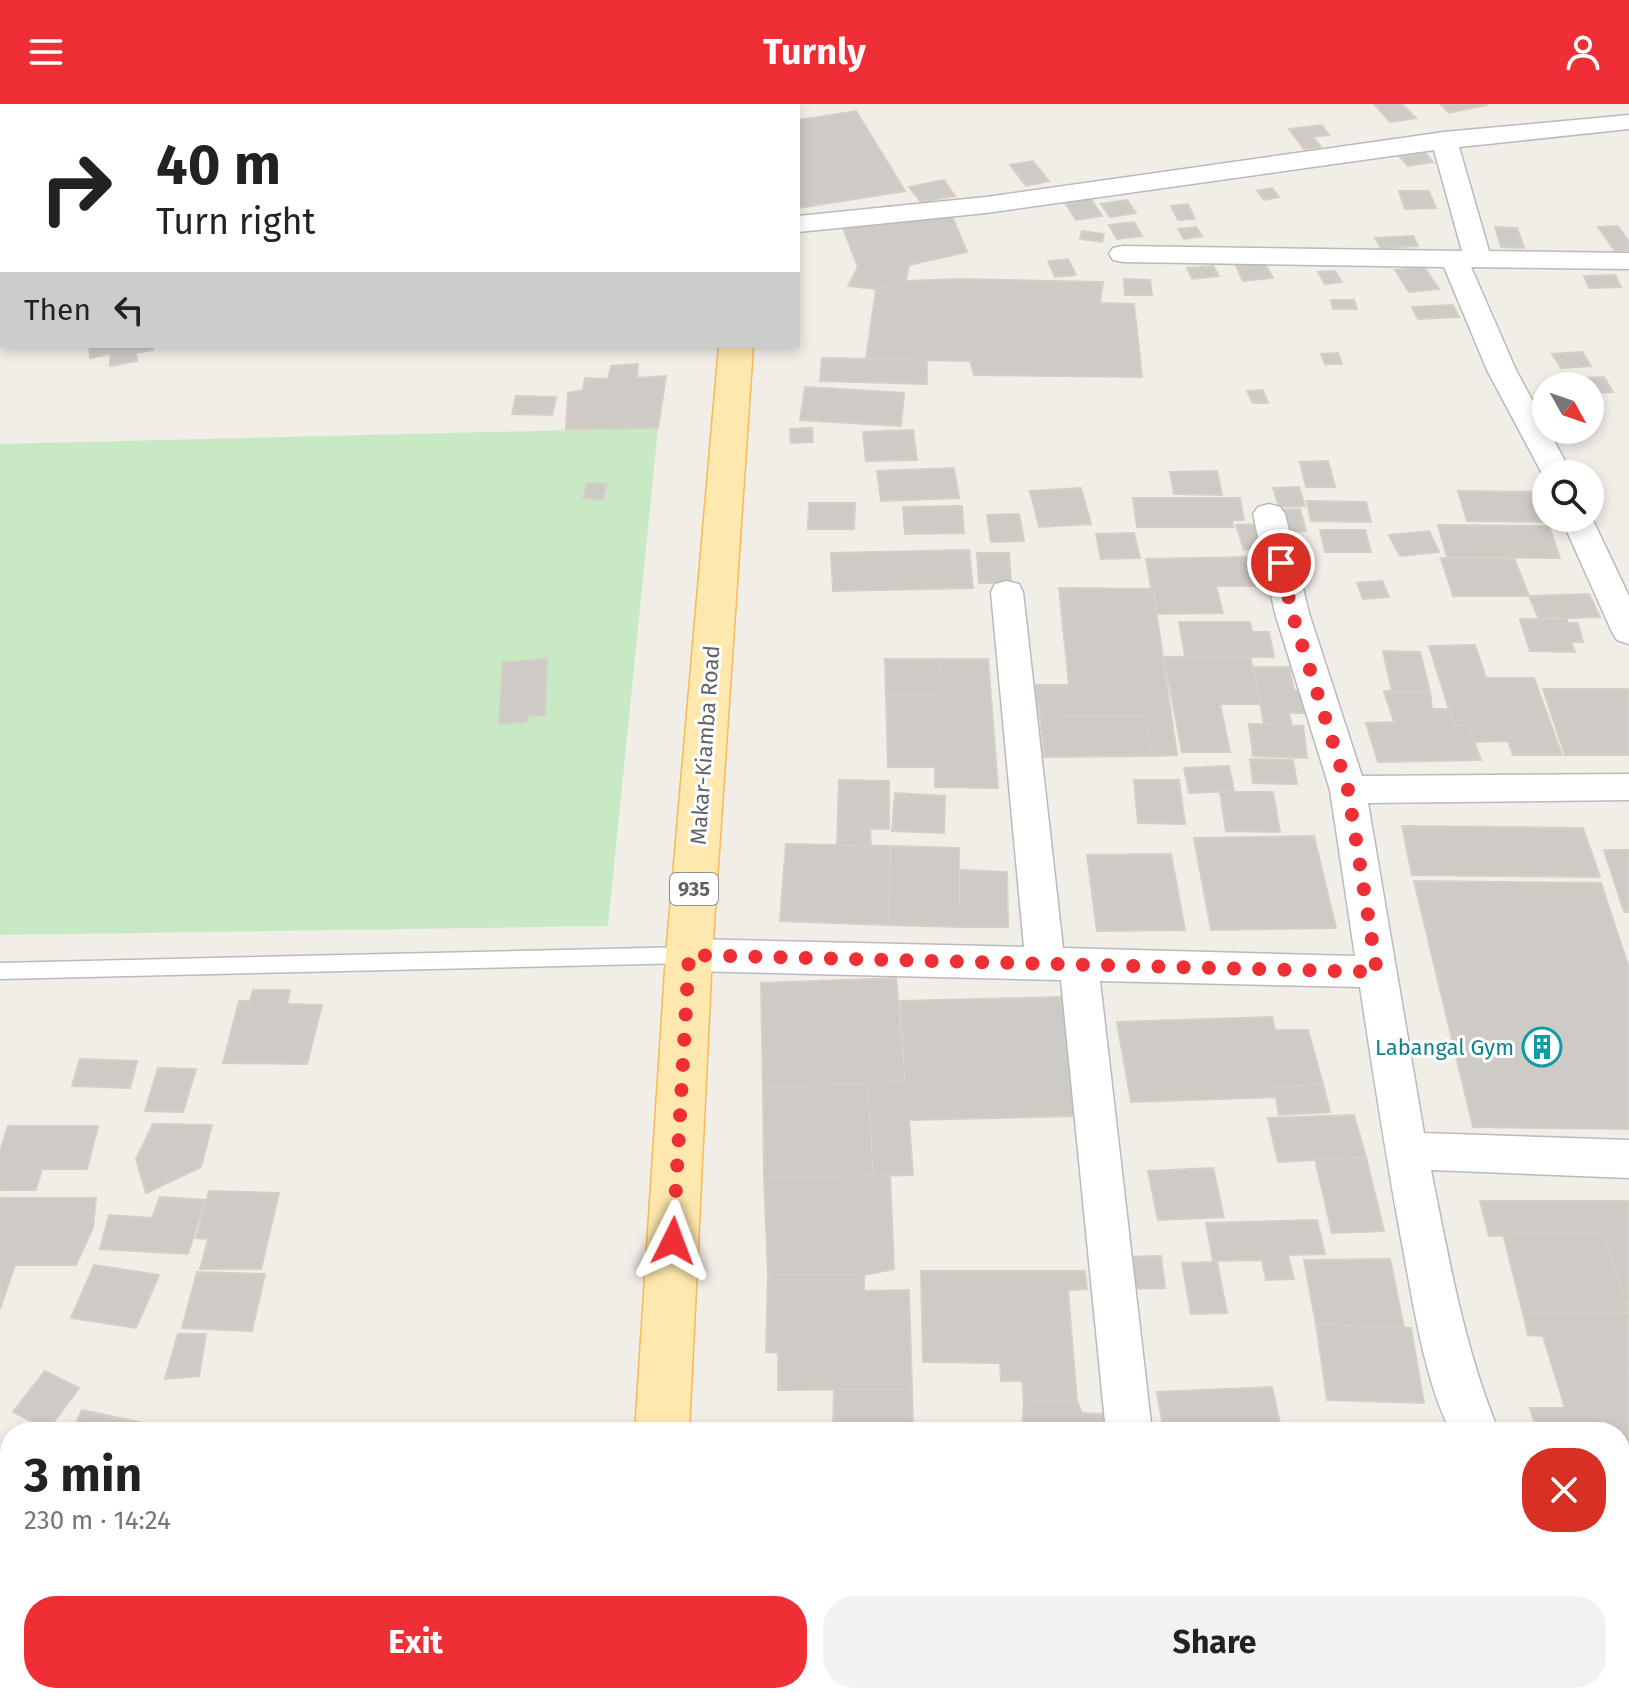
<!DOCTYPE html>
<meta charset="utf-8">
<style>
body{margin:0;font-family:"Fira Sans",sans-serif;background:#f2f2f2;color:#222;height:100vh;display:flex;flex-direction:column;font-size:30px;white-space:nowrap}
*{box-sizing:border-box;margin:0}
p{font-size:26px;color:#767676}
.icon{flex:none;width:44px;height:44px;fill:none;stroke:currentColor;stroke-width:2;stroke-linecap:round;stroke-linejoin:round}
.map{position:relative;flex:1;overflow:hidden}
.side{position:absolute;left:0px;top:1318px;width:1630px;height:282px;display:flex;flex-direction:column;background:#fff;border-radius:32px 32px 0 0;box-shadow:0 4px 12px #0003}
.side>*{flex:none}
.hud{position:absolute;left:0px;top:0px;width:800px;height:244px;box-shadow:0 4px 12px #0003;background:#fff;color:#222;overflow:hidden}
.needle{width:52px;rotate:130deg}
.controls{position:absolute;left:1532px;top:268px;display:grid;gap:16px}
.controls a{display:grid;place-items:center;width:72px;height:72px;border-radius:50%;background:#fff;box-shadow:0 4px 12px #0003;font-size:40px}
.pin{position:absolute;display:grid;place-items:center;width:68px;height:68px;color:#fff;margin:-34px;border:4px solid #fff;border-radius:50%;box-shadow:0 2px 8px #0007}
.me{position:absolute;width:88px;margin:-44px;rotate:3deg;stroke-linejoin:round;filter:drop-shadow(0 0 6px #0008)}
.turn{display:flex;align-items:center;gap:28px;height:168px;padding:0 24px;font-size:36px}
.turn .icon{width:104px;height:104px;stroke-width:2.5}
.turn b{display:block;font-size:56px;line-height:68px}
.then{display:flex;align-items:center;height:76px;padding:0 24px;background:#0003;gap:16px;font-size:30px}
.round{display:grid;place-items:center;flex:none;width:84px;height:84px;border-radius:32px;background:#f2f2f2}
.head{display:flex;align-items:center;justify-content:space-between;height:136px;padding:0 24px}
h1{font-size:48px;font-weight:700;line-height:60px}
.cta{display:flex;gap:16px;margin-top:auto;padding:16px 24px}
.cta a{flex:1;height:92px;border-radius:32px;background:#f02e35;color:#fff;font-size:32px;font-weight:700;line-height:92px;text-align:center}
.cta a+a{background:#f2f2f2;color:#222}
header{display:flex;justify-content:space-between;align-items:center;height:104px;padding:0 24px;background:#f02e35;color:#fff;font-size:36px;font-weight:700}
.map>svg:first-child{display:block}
</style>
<header><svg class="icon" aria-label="menu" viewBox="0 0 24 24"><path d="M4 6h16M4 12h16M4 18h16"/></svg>Turnly<svg class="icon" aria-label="person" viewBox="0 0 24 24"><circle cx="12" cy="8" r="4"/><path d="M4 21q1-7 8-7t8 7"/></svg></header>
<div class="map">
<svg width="1629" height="1599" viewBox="0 0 1629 1599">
<rect width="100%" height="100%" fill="#f1eee7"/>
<path fill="#c7e9c3" d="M658,324L608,822L0,831V340Z"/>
<g fill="#cecbc6" stroke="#d6cfc5" stroke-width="2">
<path d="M1374,0H1402L1416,14L1390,18Z"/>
<path d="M1440,0H1486L1487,1L1449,9Z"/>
<path d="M856,7L905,87L798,104V16Z"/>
<path d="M1322,21L1329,31L1313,33L1321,43L1304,45L1289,25Z"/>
<path d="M1425,49L1433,58L1408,62L1400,53Z"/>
<path d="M1033,57L1049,77L1026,82L1010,61Z"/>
<path d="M944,76L955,92L921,98L909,83Z"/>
<path d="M1272,84L1279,93L1264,96L1257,87Z"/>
<path d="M1399,87H1429L1436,104L1405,105Z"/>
<path d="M1091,95L1102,112L1076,116L1065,99Z"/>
<path d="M1127,96L1136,109L1110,113L1101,100Z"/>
<path d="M1188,100L1195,115L1178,116L1171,102Z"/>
<path d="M952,112L967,148L909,161L906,177L876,185L848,182L858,163L843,124Z"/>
<path d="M1134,118L1142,132L1117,135L1109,121Z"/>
<path d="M1618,122L1629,138V146L1615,147L1598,123Z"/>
<path d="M1196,123L1202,132L1184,135L1178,125Z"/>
<path d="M1495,123L1517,124L1524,144L1501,143Z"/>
<path d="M1082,127L1104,130L1102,138L1080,135Z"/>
<path d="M1413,132L1418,142L1381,144L1375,134Z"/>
<path d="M1068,155L1076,171L1055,173L1048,157Z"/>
<path d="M1265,160L1273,174L1243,177L1236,162Z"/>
<path d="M1213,162L1219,172L1192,175L1187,164Z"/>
<path d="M1424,163L1439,185L1409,188L1395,166Z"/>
<path d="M1335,167L1342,178L1325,180L1318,168Z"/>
<path d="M1615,171L1621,183L1589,184L1584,172Z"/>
<path d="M959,175L1103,178L1100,199L1134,200L1142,273L974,271L970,257L866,255L876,185L906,177Z"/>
<path d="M1124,175L1150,176L1152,191H1125Z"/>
<path d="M1331,196H1354L1357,205H1333Z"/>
<path d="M1453,201L1459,213L1418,215L1412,203Z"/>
<path d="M89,242H153V246L136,249L137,257L110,262V250L90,254Z"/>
<path d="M1582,248L1591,262L1561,264L1552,250Z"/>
<path d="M1338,249L1342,260H1325L1321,250Z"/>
<path d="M822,254L927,256V280L820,277Z"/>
<path d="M638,260L637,274L666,272L658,324L566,325L568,289L583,286L585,274L608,275L611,262Z"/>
<path d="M1604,273L1613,288L1590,289V282H1567L1564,275Z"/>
<path d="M805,283L904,289L901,322L800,316Z"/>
<path d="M1263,286L1268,299H1253L1247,287Z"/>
<path d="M516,292L556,293L552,311L512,310Z"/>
<path d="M812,324L813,338L791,339L790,325Z"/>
<path d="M913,326L917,356L866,357L863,328Z"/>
<path d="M1328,357L1335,383H1306L1300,358Z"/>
<path d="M954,364L959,394L881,397L877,367Z"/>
<path d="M1217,367L1222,391L1174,390L1170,368Z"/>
<path d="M587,379L607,380L602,396L583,394Z"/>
<path d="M1299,383L1305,402L1279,403L1273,384Z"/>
<path d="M1081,384L1091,420L1039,423L1030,387Z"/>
<path d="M1458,387L1536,388L1547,418L1467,417Z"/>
<path d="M1133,394H1240L1244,416H1232L1233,423H1137Z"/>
<path d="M1307,397L1366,398L1371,418L1311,417Z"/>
<path d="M809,399H855L854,425H808Z"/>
<path d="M962,402L964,429L905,430L903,403Z"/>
<path d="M1300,405L1306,427H1285L1279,406Z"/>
<path d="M1019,410L1024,437L991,438L987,411Z"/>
<path d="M1263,420L1272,444L1244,446L1236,421Z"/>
<path d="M1438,421L1549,422L1560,454L1447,453Z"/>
<path d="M1320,426H1365L1371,448H1325Z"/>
<path d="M1429,427L1439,448L1400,452L1389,431Z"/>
<path d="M1134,429L1140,454L1101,455L1096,430Z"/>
<path d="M969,446L973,484L833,487L831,449Z"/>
<path d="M977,449H1009L1011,479H979Z"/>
<path d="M1250,453L1257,482H1216L1223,509L1156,510L1146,455Z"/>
<path d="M1441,454H1514L1529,492H1453Z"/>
<path d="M1382,477L1389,493L1363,495L1357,479Z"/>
<path d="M1059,484L1153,485L1177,651L1152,652L1145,612L1040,613L1035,581H1069Z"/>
<path d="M1589,490L1600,513L1539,515L1529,492Z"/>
<path d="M1520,515H1567L1568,519H1578L1583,538H1571L1575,548L1530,547Z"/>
<path d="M1179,518H1250L1252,528H1269L1274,553L1185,552Z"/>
<path d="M1475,541L1486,574H1534L1562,651H1513L1508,637L1474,638L1468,621H1454L1429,542Z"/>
<path d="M1383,547L1420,548L1430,588L1392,587Z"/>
<path d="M1250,552L1261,600H1220L1230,648H1182L1164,553Z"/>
<path d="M547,555L545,611L528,612L527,618L499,620L503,558Z"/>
<path d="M885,555H941L942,591H886Z"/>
<path d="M941,555H988L998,684L935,683V663H888L886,591H942Z"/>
<path d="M1254,563H1289L1294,586L1303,587L1307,609H1289L1292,622L1264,621Z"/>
<path d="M1543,585H1629V651H1565Z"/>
<path d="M1384,587L1430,588L1432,605H1449L1454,621H1468L1481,656L1378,658L1366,619L1394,618Z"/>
<path d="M1145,612L1152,652L1044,653L1040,613Z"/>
<path d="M1249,620L1303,622L1307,654L1253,652Z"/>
<path d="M1250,655L1293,656L1297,680L1253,679Z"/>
<path d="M1229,662L1234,687L1189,689L1184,664Z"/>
<path d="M839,676L889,677V725H870L871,742L837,741Z"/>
<path d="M1134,676H1179L1185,720L1138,719Z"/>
<path d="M1220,688H1273L1280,728L1226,727Z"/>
<path d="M895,689L945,692L944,729L892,727Z"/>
<path d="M1402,722L1583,724L1600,773L1412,771Z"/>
<path d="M1314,732L1336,824L1211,826L1194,734Z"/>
<path d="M786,740L890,742L889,821L780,817Z"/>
<path d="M890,742L959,744L960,823L889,821Z"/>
<path d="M1604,746H1629V808H1624Z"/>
<path d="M1171,750L1185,826L1097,827L1087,751Z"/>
<path d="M960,766L1007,768L1008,823H960Z"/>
<path d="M1414,777L1601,779L1629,864V1025L1473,1023Z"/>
<path d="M896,874L905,978L763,984L761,879Z"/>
<path d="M253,886H290L287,900L322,901L307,960L223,959L239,897H250Z"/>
<path d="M1062,893L1079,1012L909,1016L913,1071L873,1072L868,979L905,978L900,897Z"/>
<path d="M1272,913L1275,926H1308L1323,980L1274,983L1277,993L1131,998L1117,918Z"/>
<path d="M80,955L137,957L130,984L72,982Z"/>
<path d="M158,964L196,965L183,1008L145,1007Z"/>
<path d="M868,979L873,1072L764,1074L763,984Z"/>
<path d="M1323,980L1330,1008L1279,1011L1274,983Z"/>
<path d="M1354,1011L1366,1053L1278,1058L1268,1014Z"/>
<path d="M153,1020L212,1021L201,1063L146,1089L136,1055Z"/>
<path d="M8,1022H98L87,1065H42L36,1086H0V1047Z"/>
<path d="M1366,1053L1384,1127L1332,1129L1315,1055Z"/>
<path d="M1213,1064L1224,1113L1158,1116L1148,1067Z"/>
<path d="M890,1071L894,1165L864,1171H768L764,1074Z"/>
<path d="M209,1087L279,1089L261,1165H200L208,1135L196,1134Z"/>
<path d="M160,1093L205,1096L188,1150L100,1145L109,1111L152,1114Z"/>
<path d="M0,1094H96L93,1124L76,1161H15L0,1205Z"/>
<path d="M1480,1097H1629V1212L1604,1130L1489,1132Z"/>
<path d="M1317,1116L1325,1150L1288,1151L1294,1175L1266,1176L1262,1156L1213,1157L1206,1119Z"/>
<path d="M1503,1130H1604L1628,1209H1523Z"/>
<path d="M1161,1152L1165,1184L1125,1185L1122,1153Z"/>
<path d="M1390,1155L1404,1224L1316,1220L1304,1156Z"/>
<path d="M1217,1158L1227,1209L1191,1210L1182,1159Z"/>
<path d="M94,1161L159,1171L136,1224L71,1214Z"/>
<path d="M921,1167H1085L1087,1185L1068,1186L1077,1297L1024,1296L1022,1277H1001L1000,1259L923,1258Z"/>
<path d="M197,1168L265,1170L252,1227L182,1224Z"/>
<path d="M768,1171H864V1187L909,1186L912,1285L778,1286V1249L766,1248Z"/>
<path d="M1523,1209H1628L1629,1353H1620V1328H1537L1530,1304H1565L1543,1232L1528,1231Z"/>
<path d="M1316,1220L1411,1224L1424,1299L1327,1296Z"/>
<path d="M178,1230H206L199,1272L165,1275Z"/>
<path d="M45,1267L79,1284L48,1326L13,1308Z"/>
<path d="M1272,1283L1282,1328H1164L1157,1288Z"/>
<path d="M834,1285H912L913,1328H833Z"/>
<path d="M1024,1296L1077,1297L1082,1309L1105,1310L1106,1328H1022Z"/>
<path d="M82,1306L139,1318L134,1328H72Z"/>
<path d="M0,1388H10L7,1463L0,1462Z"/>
<path d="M260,1590H332L331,1598L259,1597Z"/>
<path d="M351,1590H546L545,1599H349Z"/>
<path d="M786,1590H1064L1065,1599H786Z"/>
<path d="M1357,1590H1501L1502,1599H1358Z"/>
</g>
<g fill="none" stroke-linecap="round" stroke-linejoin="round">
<defs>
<g id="service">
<path d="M703,0H716L717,2H704Z"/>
<path d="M689,843L696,845L699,851L696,857L689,859L0,875V859Z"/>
</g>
<g id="minor">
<path d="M1629,11V25L1459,43L1489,147L1629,149V165L1471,163L1516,266L1572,370H1546V377L1487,266L1444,163L1123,158L1113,156L1109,150L1113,144L1123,142L1462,147L1434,46L986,109L798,128V112L986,93L1444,28Z"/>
<path d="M2,51V67L0,68V52Z"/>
<rect x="0" y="182" width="2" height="20"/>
<path d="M1269,400L1280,403L1285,410L1309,509L1362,672L1629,670V696L1368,699L1424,1029L1629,1036V1074L1431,1066C1449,1155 1464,1244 1499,1328H1451C1426,1279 1415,1210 1405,1156C1388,1066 1374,975 1360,883L1100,877L1152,1328H1106L1061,876L689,867L675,862L670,851L675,840L689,835L1024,843L991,488L995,480L1007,477L1019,480L1023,488L1063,844L1355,852L1330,686L1275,509L1253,410L1258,403Z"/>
<path d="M1590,410L1629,492V540L1617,536L1612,528L1561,414H1590Z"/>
<path d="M0,1464L10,1466V1516L0,1514Z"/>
<path d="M1620,1570L1625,1572L1629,1581V1599H1584L1581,1590H1620Z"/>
</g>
<g id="primary">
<path d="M649,0H678L679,2H650Z"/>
<path d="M719,242H753L712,851L689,1328H635L666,851Z"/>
<path d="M616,1590H676L675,1599H615Z"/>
</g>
</defs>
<use href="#service" stroke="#b7babe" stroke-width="3"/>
<use href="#minor" stroke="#b7babe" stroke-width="3"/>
<use href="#primary" stroke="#f7b95a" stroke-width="3"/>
<use href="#service" fill="#fff" fill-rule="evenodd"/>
<use href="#minor" fill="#fff" fill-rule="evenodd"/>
<use href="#primary" fill="#ffe8ae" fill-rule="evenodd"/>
</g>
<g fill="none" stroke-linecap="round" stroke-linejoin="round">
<path stroke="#f02e35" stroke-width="14" stroke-dasharray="0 25.2" d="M673,1137L689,851L1377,868L1348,686L1292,509L1281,459"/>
</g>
<defs>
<symbol id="building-ring" viewBox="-11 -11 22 22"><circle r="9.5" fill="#fff" stroke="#0f9aa8" stroke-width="1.5"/><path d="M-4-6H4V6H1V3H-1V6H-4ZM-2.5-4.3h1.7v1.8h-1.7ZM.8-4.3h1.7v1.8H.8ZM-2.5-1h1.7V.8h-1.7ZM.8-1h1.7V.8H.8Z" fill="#0f9aa8"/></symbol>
</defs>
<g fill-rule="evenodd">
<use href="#building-ring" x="1520" y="921" width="44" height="44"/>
</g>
<g text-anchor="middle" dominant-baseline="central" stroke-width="6" stroke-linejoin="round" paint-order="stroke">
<rect fill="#fff" stroke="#8e9295" stroke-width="2" x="670" y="769" width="48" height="32" rx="6"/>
<g font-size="20" font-weight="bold" fill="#5e6368">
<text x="694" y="785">935</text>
</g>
<g font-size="22" fill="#5e6368" stroke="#fff">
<text transform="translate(705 641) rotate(-86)">Makar-Kiamba Road</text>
</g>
<g font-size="22" fill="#0d838f" stroke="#fff" text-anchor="end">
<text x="1514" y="943">Labangal Gym</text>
</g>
</g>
</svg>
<div class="controls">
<a><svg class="needle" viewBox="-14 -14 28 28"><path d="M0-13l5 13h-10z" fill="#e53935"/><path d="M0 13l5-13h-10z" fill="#767676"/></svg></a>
<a><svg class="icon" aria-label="search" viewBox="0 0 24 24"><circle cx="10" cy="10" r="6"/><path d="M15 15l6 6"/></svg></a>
</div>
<div class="pin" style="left:1281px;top:459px;background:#d93025"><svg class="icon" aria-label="arrive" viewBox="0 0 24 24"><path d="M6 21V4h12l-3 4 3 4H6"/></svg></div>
<svg class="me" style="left:673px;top:1137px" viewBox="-20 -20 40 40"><path d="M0-17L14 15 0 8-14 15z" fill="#f02e35" stroke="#fff" stroke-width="4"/></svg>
<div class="hud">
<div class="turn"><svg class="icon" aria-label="right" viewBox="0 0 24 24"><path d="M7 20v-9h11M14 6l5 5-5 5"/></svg><div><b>40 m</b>Turn right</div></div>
<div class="then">Then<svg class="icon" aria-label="left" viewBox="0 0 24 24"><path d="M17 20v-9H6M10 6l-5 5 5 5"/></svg></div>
</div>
<section class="side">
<div class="head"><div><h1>3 min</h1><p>230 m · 14:24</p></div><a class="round" style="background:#d93025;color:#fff"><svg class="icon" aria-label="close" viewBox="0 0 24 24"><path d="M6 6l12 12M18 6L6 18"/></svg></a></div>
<div class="cta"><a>Exit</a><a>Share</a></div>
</section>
</div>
